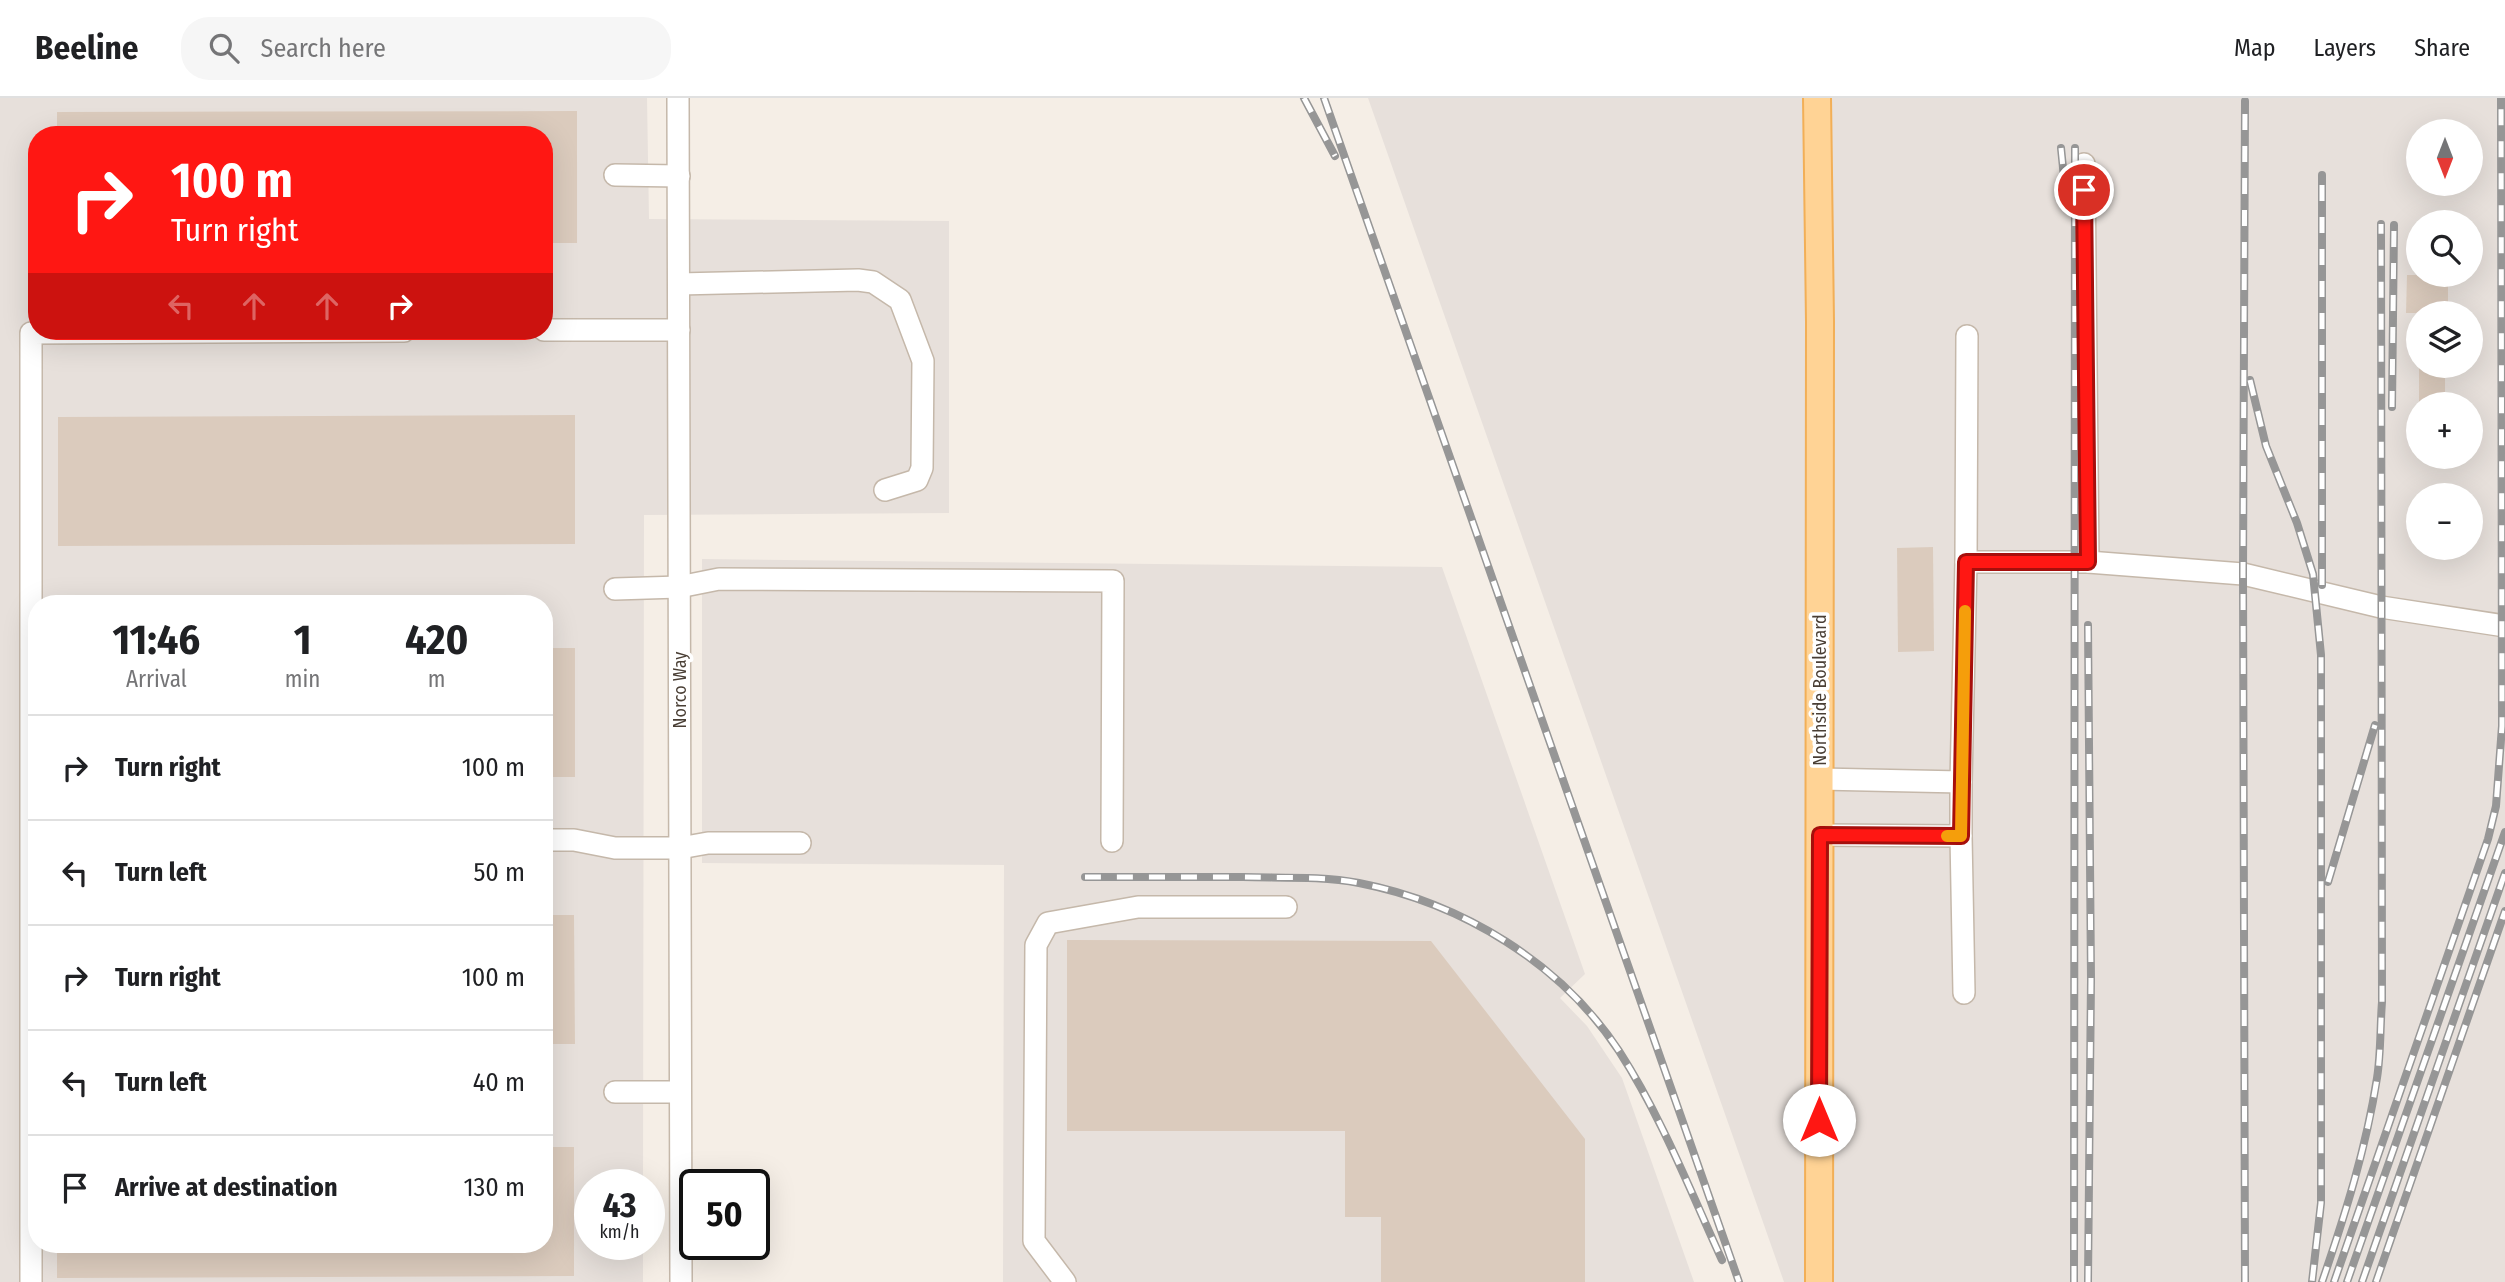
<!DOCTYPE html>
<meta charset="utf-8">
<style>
body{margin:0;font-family:"Fira Sans Condensed",sans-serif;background:#f6f6f6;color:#202124;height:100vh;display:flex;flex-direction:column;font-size:26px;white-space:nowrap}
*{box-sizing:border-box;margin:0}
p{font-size:23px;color:#757577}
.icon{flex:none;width:38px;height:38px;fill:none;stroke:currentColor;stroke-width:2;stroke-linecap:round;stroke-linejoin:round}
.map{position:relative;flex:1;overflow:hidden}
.sheet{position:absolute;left:28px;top:497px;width:525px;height:658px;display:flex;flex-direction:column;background:#fff;border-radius:28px;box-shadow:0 7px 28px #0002}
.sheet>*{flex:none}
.guide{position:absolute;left:28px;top:28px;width:525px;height:214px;border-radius:28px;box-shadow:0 7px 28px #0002;background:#ff1713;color:#fff;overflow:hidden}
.needle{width:46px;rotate:180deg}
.controls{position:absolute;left:2406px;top:21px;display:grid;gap:14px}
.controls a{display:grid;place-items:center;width:77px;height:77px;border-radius:50%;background:#fff;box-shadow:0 7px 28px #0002;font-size:35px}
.speed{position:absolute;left:574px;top:1071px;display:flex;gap:14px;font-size:35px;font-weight:700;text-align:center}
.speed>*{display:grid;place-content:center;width:91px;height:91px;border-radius:50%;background:#fff;box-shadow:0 7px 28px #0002;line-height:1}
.speed small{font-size:18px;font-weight:400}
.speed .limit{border:4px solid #111;border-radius:10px;background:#fff;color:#111}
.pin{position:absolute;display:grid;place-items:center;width:60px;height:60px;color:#fff;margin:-30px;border:4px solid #fff;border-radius:50%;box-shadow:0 2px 7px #0007}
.me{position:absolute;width:77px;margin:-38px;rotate:0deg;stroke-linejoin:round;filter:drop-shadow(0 0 5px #0008)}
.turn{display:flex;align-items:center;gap:24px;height:147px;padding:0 28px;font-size:32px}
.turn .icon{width:91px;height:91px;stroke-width:2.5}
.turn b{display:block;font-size:49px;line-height:60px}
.lanes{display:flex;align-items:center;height:66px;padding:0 28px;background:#0003;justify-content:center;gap:35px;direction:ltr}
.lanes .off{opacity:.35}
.eta{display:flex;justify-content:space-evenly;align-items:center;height:119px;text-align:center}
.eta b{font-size:42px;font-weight:700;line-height:49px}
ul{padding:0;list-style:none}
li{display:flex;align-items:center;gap:21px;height:105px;padding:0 28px;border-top:2px solid #e0e0e0}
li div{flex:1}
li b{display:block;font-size:26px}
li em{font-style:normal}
header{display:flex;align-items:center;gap:42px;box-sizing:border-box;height:98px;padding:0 35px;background:#fff;border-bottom:2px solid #e0e0e0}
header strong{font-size:33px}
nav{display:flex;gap:38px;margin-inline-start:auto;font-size:24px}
.search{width:490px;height:63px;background:#f6f6f6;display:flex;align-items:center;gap:18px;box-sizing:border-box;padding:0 24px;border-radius:28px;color:#757577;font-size:26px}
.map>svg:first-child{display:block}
</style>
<header>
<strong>Beeline</strong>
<div class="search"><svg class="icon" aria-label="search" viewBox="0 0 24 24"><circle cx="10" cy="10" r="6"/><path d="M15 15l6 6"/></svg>Search here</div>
<nav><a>Map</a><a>Layers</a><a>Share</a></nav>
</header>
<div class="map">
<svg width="2505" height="1184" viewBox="0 0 2505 1184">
<rect width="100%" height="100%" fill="#f5eee6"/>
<g fill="#e7e0db" fill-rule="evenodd">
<path d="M0,0H647L649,121L949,123V415L644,417L643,1087H590V1146H643V1184H0ZM37,37H544V233H37ZM37,506H544V1146H37Z"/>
<path d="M1368,0H2505V1184H1784ZM2418,33H2471V86H2418ZM2418,124H2471V177H2418ZM2418,215H2471V268H2418ZM2418,306H2471V359H2418ZM2418,397H2471V450H2418Z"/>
<path d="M702,461L1442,469L1585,876L1560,900L1587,928L1622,980L1694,1184H1003L1004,767L702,765Z"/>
</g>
<g fill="#dbcbbd">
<path d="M577,13V145H544V37H57V14Z"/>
<path d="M2407,177H2448V215H2406Z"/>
<rect x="2419" y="268" width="26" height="38"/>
<path d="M575,317V446L58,448V319Z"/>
<path d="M1933,449L1934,553L1898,554L1897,450Z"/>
<rect x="544" y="550" width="31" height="129"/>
<path d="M544,817H574L575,946H544Z"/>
<path d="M1067,842L1431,843L1585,1041V1184H1381V1119H1345V1033H1067Z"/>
<path d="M544,1049H574V1178L57,1180V1146H544Z"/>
</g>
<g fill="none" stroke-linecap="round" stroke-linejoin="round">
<defs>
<g id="minor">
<path d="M678,0L681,1184"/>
<path d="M615,77L679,78"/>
<path d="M679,186L858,182L873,184L900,202L923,263L922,370L917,382L885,392"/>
<path d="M544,232H679"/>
<path d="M1966,464H2088L2084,66"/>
<path d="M2088,464L2243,476L2381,509L2505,528"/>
<path d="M615,491L679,489L719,481L1113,483L1112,743"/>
<path d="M1820,681L1961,684L1966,464L1967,238"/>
<path d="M1820,737L1961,738V684"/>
<path d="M1961,738L1964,895"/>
<path d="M544,742H574L615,750H680L708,745H800"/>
<path d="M615,994H680"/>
<path d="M31,1184V235L404,233"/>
<path d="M1065,1184L1034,1143L1036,847L1048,825L1138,809H1286"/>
</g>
<path id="major" d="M1817,0L1820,224L1819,1184"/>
</defs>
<use href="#minor" stroke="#c5b8aa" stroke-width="24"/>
<use href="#major" stroke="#f2af57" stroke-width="30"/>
<use href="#minor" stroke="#fff" stroke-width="21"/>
<use href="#major" stroke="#ffd395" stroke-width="26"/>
<defs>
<g id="rail">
<path d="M1304,0L1335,58"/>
<path d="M1324,0L1739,1184"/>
<path d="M2061,50L2067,109"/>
<path d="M2250,282L2266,348L2297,425L2313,476L2321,557V1105L2312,1184"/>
<path d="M2392,309L2394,127"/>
<path d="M2322,487V77"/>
<path d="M1085,779C1137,779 1190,779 1243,779C1281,780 1322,778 1359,785C1462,805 1561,865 1619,953C1661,1018 1690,1092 1722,1162"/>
<path d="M2328,784L2375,627"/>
<path d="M2074,1184L2075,50"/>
<path d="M2088,1184L2091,881L2088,527"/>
<path d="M2245,1184L2243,476L2245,3"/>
<path d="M2322,1184C2345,1117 2366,1051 2377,980C2381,955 2380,929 2382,904L2381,126"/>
<path d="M2334,1184L2488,741L2496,708L2502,628L2501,0"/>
<path d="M2347,1184L2505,734"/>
<path d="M2362,1184L2505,775"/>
<path d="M2376,1184L2505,813"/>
</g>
</defs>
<use href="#rail" stroke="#969696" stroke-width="8"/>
<use href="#rail" stroke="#fff" stroke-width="5" stroke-dasharray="16" stroke-linecap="butt"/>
</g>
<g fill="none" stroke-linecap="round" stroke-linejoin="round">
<defs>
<path id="route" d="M1819,1022L1820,737L1961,738L1966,464H2088L2084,92"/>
</defs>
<use href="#route" stroke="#a60f0c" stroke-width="18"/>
<use href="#route" stroke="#ff1713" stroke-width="12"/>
<path stroke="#f59e0b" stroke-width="12" d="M1947,738H1961L1965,513"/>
</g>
<g text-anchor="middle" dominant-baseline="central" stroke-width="7" stroke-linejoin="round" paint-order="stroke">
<g font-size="18" fill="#493e34" stroke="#fff">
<text transform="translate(680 592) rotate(-90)">Norco Way</text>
<text transform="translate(1820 592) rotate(-90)">Northside Boulevard</text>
</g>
</g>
</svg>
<div class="controls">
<a><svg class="needle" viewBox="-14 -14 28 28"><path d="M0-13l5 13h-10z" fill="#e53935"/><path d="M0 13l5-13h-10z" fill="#757577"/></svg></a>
<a><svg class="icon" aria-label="search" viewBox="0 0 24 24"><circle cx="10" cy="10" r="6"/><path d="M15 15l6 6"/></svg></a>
<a><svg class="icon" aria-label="layers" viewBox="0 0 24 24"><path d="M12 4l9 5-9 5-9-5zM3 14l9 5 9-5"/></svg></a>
<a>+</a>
<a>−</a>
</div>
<div class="speed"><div>43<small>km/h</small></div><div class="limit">50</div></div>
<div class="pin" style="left:2084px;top:92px;background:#d93025"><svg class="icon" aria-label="arrive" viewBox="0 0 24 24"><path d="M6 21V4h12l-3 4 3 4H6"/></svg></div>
<svg class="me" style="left:1819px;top:1022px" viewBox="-20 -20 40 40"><circle r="19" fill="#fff"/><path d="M0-13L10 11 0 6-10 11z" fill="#ff1713"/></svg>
<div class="guide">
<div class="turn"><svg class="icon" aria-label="right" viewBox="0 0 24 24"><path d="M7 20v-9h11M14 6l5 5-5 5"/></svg><div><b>100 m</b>Turn right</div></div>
<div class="lanes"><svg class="icon off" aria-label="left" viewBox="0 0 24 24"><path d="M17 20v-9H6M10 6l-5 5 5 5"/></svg><svg class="icon off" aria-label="ahead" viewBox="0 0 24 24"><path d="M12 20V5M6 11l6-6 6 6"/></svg><svg class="icon off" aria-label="ahead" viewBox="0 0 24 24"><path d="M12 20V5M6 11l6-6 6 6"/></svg><svg class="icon" aria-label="right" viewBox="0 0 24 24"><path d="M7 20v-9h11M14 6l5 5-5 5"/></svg></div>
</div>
<section class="sheet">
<div class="eta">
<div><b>11:46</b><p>Arrival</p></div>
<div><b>1</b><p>min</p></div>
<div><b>420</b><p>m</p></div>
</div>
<ul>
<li><svg class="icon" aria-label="right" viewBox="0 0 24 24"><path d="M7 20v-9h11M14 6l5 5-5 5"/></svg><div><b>Turn right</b></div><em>100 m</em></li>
<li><svg class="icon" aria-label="left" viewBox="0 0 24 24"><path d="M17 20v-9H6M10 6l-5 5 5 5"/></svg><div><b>Turn left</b></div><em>50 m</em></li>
<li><svg class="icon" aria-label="right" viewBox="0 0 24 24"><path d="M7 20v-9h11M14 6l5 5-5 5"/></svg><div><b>Turn right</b></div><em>100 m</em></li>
<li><svg class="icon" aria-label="left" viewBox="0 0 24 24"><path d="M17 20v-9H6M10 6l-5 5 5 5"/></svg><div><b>Turn left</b></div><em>40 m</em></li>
<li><svg class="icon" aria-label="arrive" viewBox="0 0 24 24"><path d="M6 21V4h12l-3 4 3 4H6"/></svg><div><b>Arrive at destination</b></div><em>130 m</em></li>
</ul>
</section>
</div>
